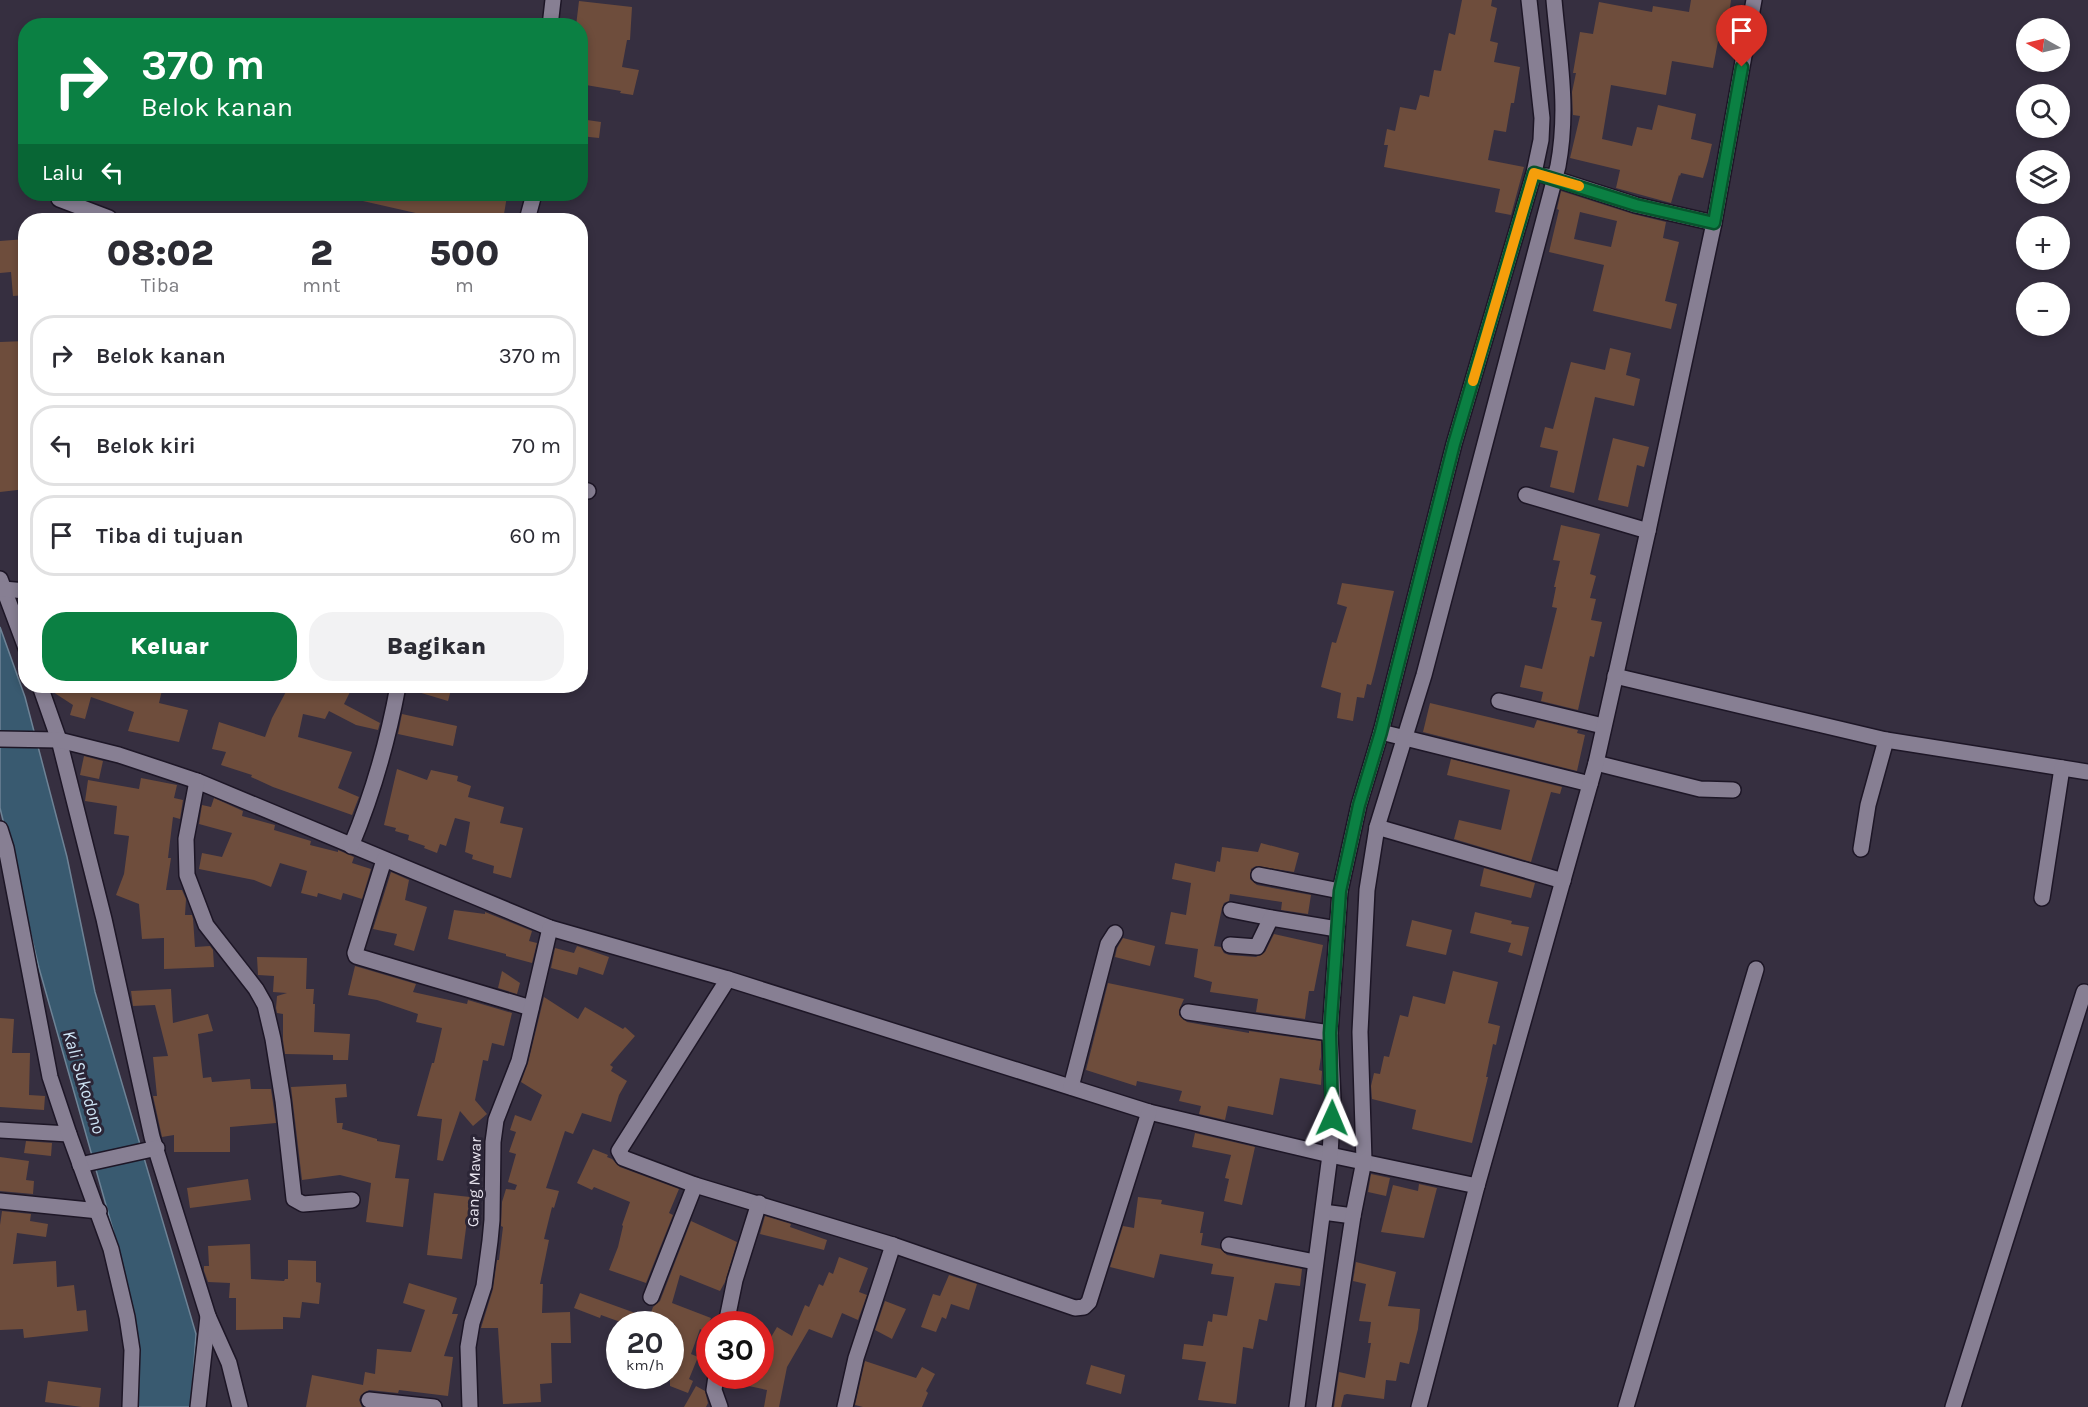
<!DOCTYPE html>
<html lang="id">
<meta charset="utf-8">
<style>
body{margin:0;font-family:Karla,sans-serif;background:#f2f2f3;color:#2b2b33;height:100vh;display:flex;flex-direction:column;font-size:22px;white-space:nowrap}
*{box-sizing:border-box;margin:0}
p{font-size:20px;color:#7c7c81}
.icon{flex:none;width:33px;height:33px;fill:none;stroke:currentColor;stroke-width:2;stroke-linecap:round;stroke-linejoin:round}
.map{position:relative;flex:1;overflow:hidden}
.panel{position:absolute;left:18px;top:213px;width:570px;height:480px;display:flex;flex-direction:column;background:#fff;border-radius:24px;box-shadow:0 3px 9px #0003}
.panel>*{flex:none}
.banner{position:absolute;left:18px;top:18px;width:570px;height:183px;border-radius:24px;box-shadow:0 3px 9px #0003;background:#0b8043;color:#fff;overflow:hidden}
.needle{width:39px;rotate:278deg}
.fabs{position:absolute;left:2016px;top:18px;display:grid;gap:12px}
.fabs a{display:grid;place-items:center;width:54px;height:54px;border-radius:50%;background:#fff;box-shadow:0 3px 9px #0003;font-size:30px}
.speed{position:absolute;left:606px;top:1311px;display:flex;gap:12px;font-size:30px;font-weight:700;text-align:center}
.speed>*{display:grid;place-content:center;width:78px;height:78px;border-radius:50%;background:#fff;box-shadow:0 3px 9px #0003;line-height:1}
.speed small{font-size:15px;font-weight:400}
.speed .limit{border:9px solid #d22;background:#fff;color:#111}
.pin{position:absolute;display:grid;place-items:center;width:51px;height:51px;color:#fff;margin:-62px -26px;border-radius:50% 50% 50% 0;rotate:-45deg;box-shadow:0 0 6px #0007}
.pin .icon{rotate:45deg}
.me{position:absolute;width:66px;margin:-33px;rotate:1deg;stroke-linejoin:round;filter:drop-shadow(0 0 4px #0008)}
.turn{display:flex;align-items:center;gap:21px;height:126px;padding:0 24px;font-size:27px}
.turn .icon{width:78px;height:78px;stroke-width:2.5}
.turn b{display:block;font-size:42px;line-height:51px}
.then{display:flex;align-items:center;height:57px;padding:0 24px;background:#0003;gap:12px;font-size:22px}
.eta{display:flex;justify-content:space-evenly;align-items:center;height:102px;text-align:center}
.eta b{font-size:36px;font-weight:800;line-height:42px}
.button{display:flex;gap:12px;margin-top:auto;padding:12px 24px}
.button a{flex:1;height:69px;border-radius:24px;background:#0b8043;color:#fff;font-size:24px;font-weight:800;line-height:69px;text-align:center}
.button a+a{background:#f2f2f3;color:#2b2b33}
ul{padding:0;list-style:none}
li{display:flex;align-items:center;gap:18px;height:81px;margin:0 12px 9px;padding:0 12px;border:3px solid #e1e1e2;border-radius:24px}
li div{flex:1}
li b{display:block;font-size:22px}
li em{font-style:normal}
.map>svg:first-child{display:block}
</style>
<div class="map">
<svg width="2088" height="1407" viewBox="0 0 2088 1407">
<rect width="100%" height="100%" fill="#362f40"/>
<path fill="#395a70" stroke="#6e8396" stroke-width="1.5" d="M0,627L25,697L67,857L95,992L196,1334L191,1407H133L136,1341L113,1230L39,968L0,808Z"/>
<g fill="#6e4d3c" fill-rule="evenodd">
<path d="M1462,0H1492L1491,6L1497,8L1490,41L1498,43L1494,62L1520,67L1514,103H1511L1506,132L1494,130L1488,160L1524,167L1511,215L1495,212L1500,189L1384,167L1388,145H1384L1387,129L1395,131L1400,107L1416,110L1420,95L1429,97L1434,70L1441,71L1449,33L1455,35Z"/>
<path d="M1691,0H1731L1726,37L1719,36L1713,68L1672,61L1666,95L1611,85L1602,139L1632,146L1637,127L1652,130L1658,105L1696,114L1691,139L1712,144L1708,161L1703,178L1681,173L1680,176L1679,175L1671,203L1616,188L1620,170L1570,158L1580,116L1573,115L1572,92L1576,73H1573L1580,32L1593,34L1599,2L1652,12L1653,6L1689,12Z"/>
<path d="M579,1L632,7L630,40H627L622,67L639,70L633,95L620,93L621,91L580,84V26H576Z"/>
<path d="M580,119L601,122L599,138L580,136Z"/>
<path d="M1561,191L1633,214L1666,222L1663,238L1679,242L1665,301L1677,304L1671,329L1593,311L1604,265L1549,252L1559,210L1557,209ZM1580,212L1617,221L1611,247L1574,239Z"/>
<path d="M355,194H493L507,196L503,220H427L429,216L354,199Z"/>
<path d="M26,239V295L13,296L11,272L0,273V241Z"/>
<path d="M26,341V489L0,492V342Z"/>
<path d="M1610,348L1631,353L1626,375L1640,379L1634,406L1595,397L1574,493L1550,487L1558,451L1540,447L1545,427L1553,429L1571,362L1605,370Z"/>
<path d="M1613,438L1649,447L1644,467L1637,465L1628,507L1598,500Z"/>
<path d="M1561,525L1600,534L1590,574L1596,576L1590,598L1596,599L1591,620L1602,622L1594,657L1590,656L1578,710L1541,701L1543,692L1520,687L1525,665L1542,669L1557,608L1552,607L1556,587H1554L1560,561L1553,560Z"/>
<path d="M1342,583L1394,591L1375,670L1371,685L1367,684L1364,698L1357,697L1353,721L1337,718L1341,693L1321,687L1332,642L1336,643L1347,607L1337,604Z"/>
<path d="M50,686H163L159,703L188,710L179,742L128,731L134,712L91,697L85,719L70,715L73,705L53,692Z"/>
<path d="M289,686H353L344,704L380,723L378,730L356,725L329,711L325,719L303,714L298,737L352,752L338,788L359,797L352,815L273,787L251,777L252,775L221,765L226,752L212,749L219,722L265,737L272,718Z"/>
<path d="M408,686H452L448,701L408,689Z"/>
<path d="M1430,703L1534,728L1537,720L1578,730L1577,733L1585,735L1577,771L1423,732Z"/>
<path d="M402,714L457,726L453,746L398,734Z"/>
<path d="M84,756L103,761L99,779L80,775Z"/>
<path d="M1451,759L1562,787L1560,794L1551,792L1531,862L1454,839L1459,820L1501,830L1510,790L1447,775Z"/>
<path d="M397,769L427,780L431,770L458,776L457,781L471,786L468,797L504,807L500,823L523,828L511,878L493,873L494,866L472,859L473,855L465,852L470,822L455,818L446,846L440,844L437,853L424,848L425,846L408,840L409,835L395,831L396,828L384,825Z"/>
<path d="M141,778L177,785L174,798L183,800L180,819L173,817L168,858H171L166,890H182L186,899L185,915H192L193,919L195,947L210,946L213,950L214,967L164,969V938L142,939L139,904L116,895L124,874L129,836L114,834L117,806L85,801L88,780L139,789Z"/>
<path d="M214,798L243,811L242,816L275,825L274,830L311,841L310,845L338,852V850L354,857L352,863L371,869L362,899L343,893L341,900L318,893L317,897L301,893L307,871L280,863L271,887L254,880L199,869L202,853L222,857L232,833L199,824L202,805L211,807Z"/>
<path d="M1261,843L1299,853L1294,872L1256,866L1251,869L1250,879L1257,885L1311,895L1308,914L1281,910L1282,902L1230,894L1229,901L1224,903L1222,908L1214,946L1221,947L1224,953L1229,955L1256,957L1265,952L1274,934L1323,945L1314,991H1309L1305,1019L1256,1012L1258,999L1210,992L1212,982L1194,977L1198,949L1165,944L1171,912L1186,915L1191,883L1172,879L1175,863L1215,872L1217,861L1220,862L1222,847L1258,852Z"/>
<path d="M1484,868L1535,883L1531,898L1480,886Z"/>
<path d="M391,872L409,880L405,900L427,907L414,951L394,945L397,934L373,929Z"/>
<path d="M454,910L485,914V912L532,931L529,941L537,943L532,963L506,956V954L448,939Z"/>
<path d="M1475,912L1512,921L1511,924L1529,927L1522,956L1508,952L1511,943L1470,933Z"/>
<path d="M1412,920L1452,930L1446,955L1406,946Z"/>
<path d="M1123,938L1155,946L1150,966L1115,957L1117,948Z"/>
<path d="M577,946L609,957L603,975L579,967L577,975L551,968L555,948L574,953Z"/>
<path d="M257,957L307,958L306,989H314L313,1004H315L314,1032L350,1034L348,1060H333V1055L285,1054L283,1040V1014L277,1013L276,1008L277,996L287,993L273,992L274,976L258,975Z"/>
<path d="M355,966L416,984L413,992L467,1004L468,1000L512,1013L504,1046L492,1043L488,1061L483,1060L475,1100L487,1114L473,1126L460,1111L443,1161L437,1160L442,1119L417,1116L432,1063H434L442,1028L416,1022L418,1014L377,1000L348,995Z"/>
<path d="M502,971L520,983L517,994L498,988Z"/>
<path d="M1453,971L1498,982L1488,1023L1500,1026L1496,1045L1493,1044L1486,1077H1488L1472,1143L1412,1129L1416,1110L1372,1099L1371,1086L1374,1073L1380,1074L1384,1056L1389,1057L1400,1015L1408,1017L1413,996L1445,1004Z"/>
<path d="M1108,983L1184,999L1179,1010V1015L1187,1022L1249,1033V1031L1321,1041V1057L1319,1070L1322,1071L1321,1085L1280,1078L1273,1115L1228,1106L1225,1120L1199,1114L1201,1106L1179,1101L1182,1091L1137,1081L1136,1086L1086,1070Z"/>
<path d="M171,989L173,1023L208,1014L213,1031L198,1034L203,1078L211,1077L212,1082L250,1079L251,1089H271L276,1123L230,1127V1152H174V1135L162,1137L153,1096H157L153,1057L168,1056L155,1005L133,1006L131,991Z"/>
<path d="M544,997L578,1019L585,1007L623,1029L625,1027L635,1036L610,1065L613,1067L611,1071L627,1081L619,1095L611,1122L582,1113L573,1134L565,1131L546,1188L559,1191L554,1208L552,1207L544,1239L549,1240L540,1284H543L542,1313L570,1312L571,1343H551L552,1383L540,1384L541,1402L503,1404L498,1328H481L493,1289L497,1260H499L503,1227L501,1226L502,1202L506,1189L515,1190L517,1185L508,1182L516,1154L509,1152L516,1132L510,1130L515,1115L531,1121L542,1095L521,1082L528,1063Z"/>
<path d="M0,1018L14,1019L12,1053H30L29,1095L45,1096L44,1110L0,1107Z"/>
<path d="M346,1084L347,1097L335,1098L337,1123H343L342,1129L377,1139V1141L400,1145L395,1178L409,1179L403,1227L366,1222L371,1183L340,1175L302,1180L291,1087Z"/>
<path d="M1195,1133L1255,1147L1242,1205L1224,1201L1229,1179L1225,1178L1231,1155L1192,1147Z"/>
<path d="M26,1141L52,1143L51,1156L24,1153Z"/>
<path d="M593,1149L608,1155L607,1157L612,1159L620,1167L679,1189L669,1213L673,1215L646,1283L609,1270L618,1247L623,1226L622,1225L630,1202L594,1187L592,1190L577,1183Z"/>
<path d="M0,1157L29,1161L26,1180L34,1181L33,1194L0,1191Z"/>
<path d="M1371,1174L1390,1178L1386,1196L1368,1192Z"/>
<path d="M248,1179L251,1200L190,1208L187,1188Z"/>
<path d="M1419,1184L1437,1188L1424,1238L1381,1232L1393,1185L1418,1191Z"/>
<path d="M434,1193L470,1197L462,1259L427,1255Z"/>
<path d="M1138,1197L1162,1200L1161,1204L1204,1212L1200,1233H1203L1201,1245L1221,1249L1227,1255L1302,1269L1300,1286L1275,1283L1267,1321L1259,1319L1253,1349L1243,1347L1236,1404L1198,1400L1206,1362L1182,1359L1184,1344L1203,1346L1208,1321L1212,1322L1213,1314L1227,1316L1234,1277L1211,1274L1213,1264L1160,1254L1154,1278L1110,1267L1123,1226L1134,1228Z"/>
<path d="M2,1211L31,1214L30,1221L48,1224L46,1237L17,1233L13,1264L56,1261L57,1287L74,1285L77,1311L86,1310L88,1331L24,1338L23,1329L0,1330V1225Z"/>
<path d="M765,1216L791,1224L790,1227L827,1240L824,1250L760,1234Z"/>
<path d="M691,1221L737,1242L725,1282L720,1291L680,1275L672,1303L711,1318L705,1332L700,1329L691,1354L698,1357L689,1379L693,1381L688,1393L670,1386V1339L675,1324H626L601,1315L600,1318L574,1308L580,1293L649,1318L653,1307L660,1301Z"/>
<path d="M250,1244L251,1279L284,1281L285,1279H288V1260L316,1261V1282L321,1283L319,1304L302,1302L300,1318L283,1317V1329L236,1330V1298H229L230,1283L208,1282L204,1271V1266H209L208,1246Z"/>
<path d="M839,1257L868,1268L859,1292L867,1295L858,1320L842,1313L832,1338L809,1329L787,1367L779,1407H764L767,1390L730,1382V1376H760V1356L777,1327L792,1336L805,1305L809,1307L819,1284L823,1286L829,1272L833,1274Z"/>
<path d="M1356,1262L1396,1272L1388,1306L1420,1309L1418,1329L1409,1364L1400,1362L1396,1381L1386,1380L1384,1399L1347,1394L1344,1395L1341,1407H1334L1339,1372L1365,1378L1371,1343H1368L1371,1322L1359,1321L1366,1284L1353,1281Z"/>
<path d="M949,1275L977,1284L969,1310L951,1304L946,1319L942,1317L936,1332L921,1327L933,1294L940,1296Z"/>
<path d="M409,1283L457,1298L452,1314H458L444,1356L453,1357L448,1396L399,1390L398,1393L369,1390L361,1395L359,1400L362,1407H306L312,1375L363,1385L365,1372L375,1374L377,1349L411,1352L425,1310L403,1303Z"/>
<path d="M885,1301L906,1309L892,1339L875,1330Z"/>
<path d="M865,1361L916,1378L922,1367L935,1374L926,1391L928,1393L922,1407H863L855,1405Z"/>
<path d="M1091,1365L1125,1375L1121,1394L1086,1384Z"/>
<path d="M48,1381L101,1388L99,1407H82L45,1402Z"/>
<path d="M696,1386L705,1391L708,1403L706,1407H684Z"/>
</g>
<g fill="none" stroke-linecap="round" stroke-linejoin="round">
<defs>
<g id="street">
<path d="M550,26L553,0"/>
<path d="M1546,176L1636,205L1714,223"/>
<path d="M59,199L109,218L110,220"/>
<path d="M527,220L534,194"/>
<path d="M580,489L588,491"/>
<path d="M1526,495L1648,531"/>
<path d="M0,579L26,648"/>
<path d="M3,589L26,591"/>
<path d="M1615,676L1886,740L2088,772"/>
<path d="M40,686L59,740L104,919L152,1137L208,1316L198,1407"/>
<path d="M1499,701L1603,726"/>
<path d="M1381,732L1590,784"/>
<path d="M0,739L59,740L119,755L197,781L550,928L728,979L1149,1112L1330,1155L1477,1186"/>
<path d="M1596,763L1700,789L1733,790"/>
<path d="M197,781L186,839L187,875L206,925L256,989L265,1005L273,1039L283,1101L294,1199L303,1204L352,1200"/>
<path d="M1377,827L1563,881"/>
<path d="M351,846C372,796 388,740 398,686"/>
<path d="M1861,849L1868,805L1886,740"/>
<path d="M384,860L355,953L356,956L531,1008"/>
<path d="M1259,875L1340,891"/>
<path d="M2042,898L2062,768"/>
<path d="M1231,910L1271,918"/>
<path d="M1230,945L1257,947L1271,918L1337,929"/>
<path d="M728,979L619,1151L623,1158L695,1185L893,1245L1075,1308L1084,1307L1089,1302L1149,1112"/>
<path d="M1188,1012L1330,1033"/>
<path d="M1071,1087L1108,944L1115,933"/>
<path d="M0,1130L69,1134"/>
<path d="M80,1165L157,1148"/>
<path d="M0,1201L99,1211"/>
<path d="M1323,1212L1353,1216"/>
<path d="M1229,1245L1315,1262"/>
<path d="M651,1297L695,1185"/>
<path d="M208,1316L229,1363L240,1407"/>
<path d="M726,1324L735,1280L759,1203"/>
<path d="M716,1376L714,1390L720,1407"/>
<path d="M369,1400L434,1407"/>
<path d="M470,1407L468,1347L472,1323L484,1286L490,1241L492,1220L493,1142L496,1120L519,1061L550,928"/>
<path d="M845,1407L856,1358L893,1245"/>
<path d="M1297,1407L1330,1155L1333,1099L1330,1033L1340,891L1359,805L1381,732L1454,444L1534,173L1541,140L1542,118L1529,0"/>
<path d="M1324,1407L1353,1216L1364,1161L1360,1032L1367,890L1377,827L1424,675L1558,166C1569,108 1559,57 1554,0"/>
<path d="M1626,1407L1756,969"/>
<path d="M1953,1407L2084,992"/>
</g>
<g id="secondary">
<path d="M0,829L6,848L50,1077L69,1134L111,1249L127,1317L132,1350L130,1407"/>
<path d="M1419,1407L1477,1186L1596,763L1648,531L1714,223L1754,0"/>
</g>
</defs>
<use href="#street" stroke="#1d1626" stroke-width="18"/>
<use href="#secondary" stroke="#1d1626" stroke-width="18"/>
<use href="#street" stroke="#877f93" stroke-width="15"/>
<use href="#secondary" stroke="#877f93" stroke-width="15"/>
</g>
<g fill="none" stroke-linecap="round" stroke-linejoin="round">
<defs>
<path id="route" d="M1332,1118L1330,1033L1340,891L1359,805L1381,732L1454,444L1534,173L1636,205L1714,223L1742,67"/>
</defs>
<use href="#route" stroke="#07532c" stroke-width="15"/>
<use href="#route" stroke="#0b8043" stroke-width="10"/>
<path stroke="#f59e0b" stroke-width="10" d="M1473,381L1534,173L1579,186"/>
</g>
<g text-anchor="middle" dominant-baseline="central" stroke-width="6" stroke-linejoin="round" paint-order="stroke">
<g font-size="16" fill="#e8e4ef" stroke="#2b2536">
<text transform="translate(474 1182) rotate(-88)">Gang Mawar</text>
</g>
<g font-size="18" font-style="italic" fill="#d0e6f7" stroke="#2b2536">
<text transform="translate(84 1082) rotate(73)">Kali Sukodono</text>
</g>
</g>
</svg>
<div class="fabs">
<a><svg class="needle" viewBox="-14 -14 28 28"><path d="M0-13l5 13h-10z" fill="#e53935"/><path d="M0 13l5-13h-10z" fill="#7c7c81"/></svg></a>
<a><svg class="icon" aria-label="search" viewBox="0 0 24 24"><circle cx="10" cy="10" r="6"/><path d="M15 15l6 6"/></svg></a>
<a><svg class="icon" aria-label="layers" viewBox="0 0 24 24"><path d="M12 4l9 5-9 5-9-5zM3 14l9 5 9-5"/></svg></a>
<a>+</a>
<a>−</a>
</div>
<div class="speed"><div>20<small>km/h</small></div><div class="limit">30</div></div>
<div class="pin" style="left:1742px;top:67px;background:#d93025"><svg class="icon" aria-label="arrive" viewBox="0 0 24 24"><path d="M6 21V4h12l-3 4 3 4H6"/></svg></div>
<svg class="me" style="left:1332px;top:1118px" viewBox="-20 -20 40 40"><path d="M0-17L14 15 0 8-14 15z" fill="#0b8043" stroke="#fff" stroke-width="4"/></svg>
<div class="banner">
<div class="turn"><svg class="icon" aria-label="right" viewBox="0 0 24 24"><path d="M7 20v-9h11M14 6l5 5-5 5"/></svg><div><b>370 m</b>Belok kanan</div></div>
<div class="then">Lalu<svg class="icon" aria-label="left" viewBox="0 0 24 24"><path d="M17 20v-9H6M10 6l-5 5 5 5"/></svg></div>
</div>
<section class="panel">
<div class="eta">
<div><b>08:02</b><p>Tiba</p></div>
<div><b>2</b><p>mnt</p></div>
<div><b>500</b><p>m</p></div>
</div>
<ul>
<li><svg class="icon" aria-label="right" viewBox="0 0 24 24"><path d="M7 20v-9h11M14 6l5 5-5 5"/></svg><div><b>Belok kanan</b></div><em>370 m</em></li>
<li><svg class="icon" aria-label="left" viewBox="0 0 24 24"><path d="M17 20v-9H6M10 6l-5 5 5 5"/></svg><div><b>Belok kiri</b></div><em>70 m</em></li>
<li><svg class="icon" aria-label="arrive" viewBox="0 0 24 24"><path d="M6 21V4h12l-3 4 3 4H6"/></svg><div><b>Tiba di tujuan</b></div><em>60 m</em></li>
</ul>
<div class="button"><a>Keluar</a><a>Bagikan</a></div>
</section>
</div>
